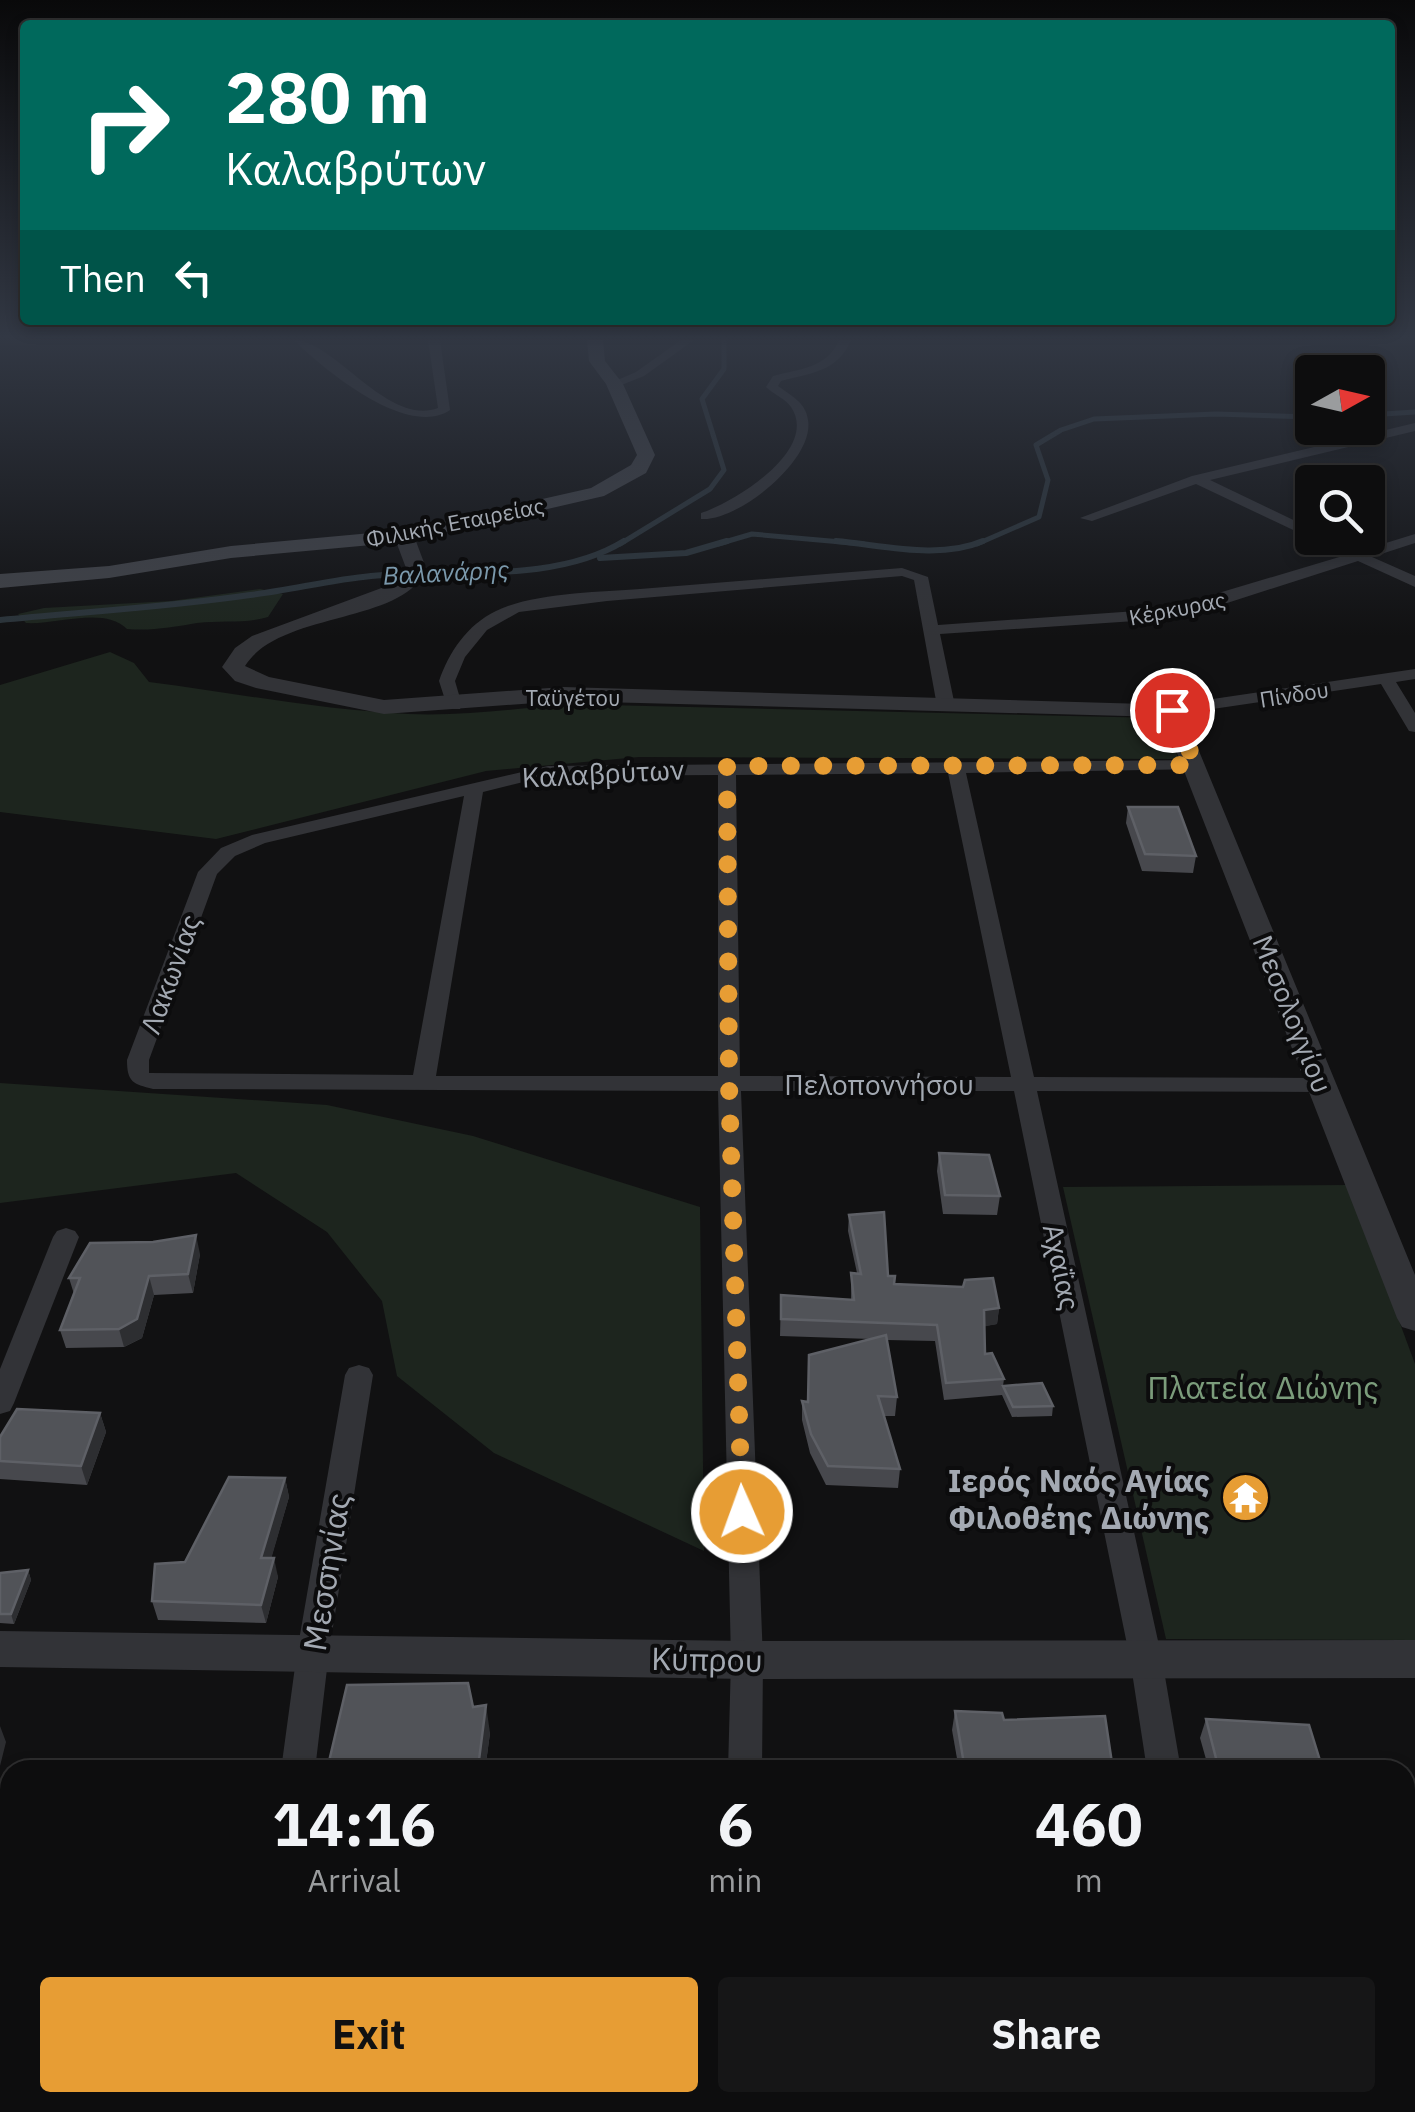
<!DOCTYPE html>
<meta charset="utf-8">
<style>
body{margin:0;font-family:"IBM Plex Sans",sans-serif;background:#161617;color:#f1f3f6;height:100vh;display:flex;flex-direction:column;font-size:38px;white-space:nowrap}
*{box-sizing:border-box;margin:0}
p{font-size:32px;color:#9a9c9e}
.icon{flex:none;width:55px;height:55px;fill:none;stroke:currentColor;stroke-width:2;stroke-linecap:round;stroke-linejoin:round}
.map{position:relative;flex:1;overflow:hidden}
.sheet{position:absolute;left:0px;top:1760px;width:1415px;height:352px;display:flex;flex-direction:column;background:#0d0d0e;border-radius:30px 30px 0 0;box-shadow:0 5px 15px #0003,0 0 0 2px #2d2d2e}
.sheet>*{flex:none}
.top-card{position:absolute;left:20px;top:20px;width:1375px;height:305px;border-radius:10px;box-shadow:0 5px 15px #0003,0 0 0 2px #2d2d2e;background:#00695c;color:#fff;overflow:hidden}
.needle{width:65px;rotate:82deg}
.buttons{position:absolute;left:1295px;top:355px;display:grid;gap:20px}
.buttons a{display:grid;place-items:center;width:90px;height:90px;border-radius:10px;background:#0d0d0e;box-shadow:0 5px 15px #0003,0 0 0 2px #2d2d2e;font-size:50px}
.pin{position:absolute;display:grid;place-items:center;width:85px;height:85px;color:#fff;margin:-42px;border:5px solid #fff;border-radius:50%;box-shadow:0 2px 10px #0007}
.me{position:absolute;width:110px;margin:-55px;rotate:358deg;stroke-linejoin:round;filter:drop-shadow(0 0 8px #0008)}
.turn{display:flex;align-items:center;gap:35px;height:210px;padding:0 40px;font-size:45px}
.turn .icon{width:130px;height:130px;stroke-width:2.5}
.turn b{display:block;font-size:70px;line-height:85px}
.then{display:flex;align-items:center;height:95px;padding:0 40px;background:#0003;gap:20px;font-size:38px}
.eta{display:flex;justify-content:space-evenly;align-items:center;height:170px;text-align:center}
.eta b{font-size:60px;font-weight:700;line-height:70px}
.cta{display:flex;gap:20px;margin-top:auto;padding:20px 40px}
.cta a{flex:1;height:115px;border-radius:10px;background:#e79d34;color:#111;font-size:40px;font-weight:700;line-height:115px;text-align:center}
.cta a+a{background:#161617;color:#f1f3f6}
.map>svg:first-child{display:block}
</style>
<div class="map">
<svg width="1415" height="2112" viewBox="0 0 1415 2112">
<rect width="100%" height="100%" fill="#111112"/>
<g fill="#1d251e">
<path d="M260,589L283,594L268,617C245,624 222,620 197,623C173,627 152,631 127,629C104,606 57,625 26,623L18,614L44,608L171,601Z"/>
<path d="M110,652L134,663L149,682C235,693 321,710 408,714C460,716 511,710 562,704L1159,718L1179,759L639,757L486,771L216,839L0,812V685Z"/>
<path d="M0,1083L327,1105L473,1136L700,1207L704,1551L494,1453L397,1376L382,1301L327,1232L236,1173L0,1203Z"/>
<path d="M1349,1185L1415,1364V1640L1166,1639L1063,1187Z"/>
</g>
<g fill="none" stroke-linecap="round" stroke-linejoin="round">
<g stroke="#2b343a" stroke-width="5">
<path d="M1368,415L1415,412"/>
<path d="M620,544L710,489L724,470L702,399L724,369V340"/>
<path d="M718,544L752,534L864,544"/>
<path d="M977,544L1039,517L1048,480L1036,445L1061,430L1094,419L1216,414L1312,417"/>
</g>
<g stroke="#2b343a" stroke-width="6">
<path d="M836,541C882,545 939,560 983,541"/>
<path d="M600,558L686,553L727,541"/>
<path d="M0,620C83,612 168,607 250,595C291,590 330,580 371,576C451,569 555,584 624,541"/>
</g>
<g fill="#323337" fill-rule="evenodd">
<path d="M294,340C334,340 388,427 438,408L428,340H440L450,410C408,439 324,370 294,340Z"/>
<path d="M681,340H694L644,376L614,388L608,384L636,372Z"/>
<path d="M839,340H851C838,372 810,373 781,381L778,386C792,396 806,403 808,420C815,460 737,522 701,519V513C733,503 820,450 791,407C786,399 773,394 766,387L773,376C799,369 828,368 839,340Z"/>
<path d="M1415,423V431L1210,480L1312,529V538H1331L1360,551L1415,534V543L1372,557L1415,576V587L1358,561L1224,604L1165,619L940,634L955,706L952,710H940L937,706L914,580L902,576L607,601L519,612L487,630L465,657L455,681L462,705L460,709H448L439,681C449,652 467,625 496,611C532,593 599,592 640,589C727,582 815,575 902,568L928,577L938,625L1165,609L1346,555L1196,484L1092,521L1080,518L1192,476Z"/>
<path d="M1415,669V679L1396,682L1415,713V732L1409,731L1381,684L1172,715L1163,710L1172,705Z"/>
<path d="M1196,760L1202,761V769L966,773L1034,1077L1320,1078L1331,1085L1320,1092L1037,1091L1162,1659L1181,1770H1147L1130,1659L1014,1091H741L763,1660L762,1770H728L731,1660L718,1091L153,1089C133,1084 127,1082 127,1060L198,872L221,848L252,835L548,766ZM948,773L1011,1077L740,1076L736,775ZM718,775V1076H436L483,792L548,776ZM464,796L413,1075L149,1073V1060L217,874L235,856L265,843Z"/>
<path d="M66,1228L75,1231L79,1237L14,1403L10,1411L0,1414V1369L53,1237L57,1231Z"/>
<path d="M359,1365L369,1368L373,1375L329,1652L315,1770H281L297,1652L345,1375L349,1368Z"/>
<path d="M195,2102H234L232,2112H192Z"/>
<path d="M716,2102H754L755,2112H715Z"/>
<path d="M1201,2102H1240L1242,2112H1202Z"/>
</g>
<g fill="#323337" fill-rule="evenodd">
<path d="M404,530L414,536L426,568C406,625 280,610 245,666L269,677L384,700L563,687L1180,705L1415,1275V1331L1402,1327L1397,1318L1163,717L563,701L384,714L256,688L235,681L222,667L235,648L252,636L395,583L406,568L394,536Z"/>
<path d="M0,1631L747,1641L1415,1640V1678L747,1679L0,1667Z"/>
</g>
<path fill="#404247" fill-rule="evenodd" d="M587,340H603L605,361L623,384L655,455L646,473L604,496L404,542L231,558L109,578L0,588V574L109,566L231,546L404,530L591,488L631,465L637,455L606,384L589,361Z"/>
</g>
<g fill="#47484d">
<path d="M1128,807L1196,856L1193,873L1142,871L1126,823Z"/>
<path d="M939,1153L1000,1196L997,1215L943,1214L937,1171Z"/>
<path d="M849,1215L894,1284L999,1308L997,1324L984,1326L985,1354L1004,1379L1003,1386L1053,1406L1052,1416L1012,1417L1002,1395L944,1400L935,1341L887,1340L897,1397L895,1416H884L900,1469L898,1488L826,1485L810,1453L802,1420V1401L807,1402L871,1339L780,1336L781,1295L851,1300V1273H857L848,1231Z"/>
<path d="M200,1254L193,1293L154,1295L142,1338L124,1347L66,1348L60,1330L74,1294L69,1278Z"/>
<path d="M100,1413L106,1432L87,1485L0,1479V1461Z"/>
<path d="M285,1478L289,1497L271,1558L278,1577L266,1623L158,1620L152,1601L185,1562Z"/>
<path d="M28,1570L31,1580L14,1624L0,1623V1573Z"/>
<path d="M473,1707L490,1733L485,1770H327Z"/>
<path d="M955,1711L1004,1720L1113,1770H959L952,1730Z"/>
<path d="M1206,1719L1322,1767L1321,1770H1209L1200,1738Z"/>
</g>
<g fill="#2d2e31">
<path d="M196,1235L200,1254L193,1293L188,1274Z"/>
<path d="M149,1276L154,1295L142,1338L124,1347L119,1329Z"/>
<path d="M999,1308L997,1324L982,1327L984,1310Z"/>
<path d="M100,1413L106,1432L87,1485L81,1466Z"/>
<path d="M285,1478L289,1497L266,1577L261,1558Z"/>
<path d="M274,1558L278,1577L266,1623L261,1605Z"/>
<path d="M28,1570L31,1580L14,1624L11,1614Z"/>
<path d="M486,1705L490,1733L485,1770H480L479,1760Z"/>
<path d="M0,1726L6,1742L0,1766Z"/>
</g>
<g fill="#515358" stroke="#5e6066" stroke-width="2.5">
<path d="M1128,807H1178L1196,856L1145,854Z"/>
<path d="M939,1153L989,1155L1000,1196L945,1195Z"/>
<path d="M884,1212L888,1276H895L894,1284L963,1287L965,1280L993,1278L999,1308L984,1310L985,1354L992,1353L1004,1379L946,1383L937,1325L781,1319V1295L854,1300L851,1273L861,1274L849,1215Z"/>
<path d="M196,1235L188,1274L149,1276L137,1319L119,1329L60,1330L80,1278H69L90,1243L153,1242Z"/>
<path d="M886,1335L897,1397L878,1396L900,1469L828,1466L811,1434L802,1401L808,1402L809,1355Z"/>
<path d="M1042,1383L1053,1406L1013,1407L1003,1386Z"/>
<path d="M17,1409L100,1413L81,1466L0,1461V1437Z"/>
<path d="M229,1477L285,1478L261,1558H274L261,1605L152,1601L155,1564L185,1562Z"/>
<path d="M28,1570L11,1614H0V1573Z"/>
<path d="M468,1683L473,1707L486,1705L479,1760L422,1770H327L347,1685Z"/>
<path d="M955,1711L1002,1713L1004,1720L1105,1716L1113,1770H965Z"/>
<path d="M1206,1719L1309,1725L1322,1767L1309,1766L1310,1770H1219Z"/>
</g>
<linearGradient id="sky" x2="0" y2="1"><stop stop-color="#09090a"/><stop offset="0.53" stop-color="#323844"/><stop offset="1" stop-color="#323844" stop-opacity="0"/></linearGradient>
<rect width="1415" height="636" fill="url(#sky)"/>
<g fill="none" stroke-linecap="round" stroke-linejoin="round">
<path stroke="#e79d34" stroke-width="18" stroke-dasharray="0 32.4" d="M742,1512L729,1084L727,766L1196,765L1172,710"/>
</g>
<defs>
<symbol id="temple-disc" viewBox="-11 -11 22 22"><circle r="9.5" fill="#e79d34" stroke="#0c0c0d"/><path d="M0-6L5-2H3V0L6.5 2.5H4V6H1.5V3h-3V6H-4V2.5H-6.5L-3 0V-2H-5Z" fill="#fff"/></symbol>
</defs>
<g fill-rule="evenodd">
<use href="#temple-disc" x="1218" y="1470" width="55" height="55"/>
</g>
<g text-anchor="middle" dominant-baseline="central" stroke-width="8" stroke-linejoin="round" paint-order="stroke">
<g font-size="22" fill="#a3a9b2" stroke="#0c0c0d">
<text transform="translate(455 522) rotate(-11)">Φιλικής Εταιρείας</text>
<text transform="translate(1177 608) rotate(-11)">Κέρκυρας</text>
<text transform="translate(1294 694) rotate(-9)">Πίνδου</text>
<text x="573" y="697">Ταϋγέτου</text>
</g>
<g font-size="25" font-style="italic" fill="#7b99ac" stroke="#0c0c0d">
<text transform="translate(446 572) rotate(-3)">Βαλανάρης</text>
</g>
<g font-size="28" fill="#a3a9b2" stroke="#0c0c0d">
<text transform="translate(603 773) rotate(-3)">Καλαβρύτων</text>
<text transform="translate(170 974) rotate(-70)">Λακωνίας</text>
<text transform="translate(1293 1014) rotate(68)">Μεσολογγίου</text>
<text x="879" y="1084">Πελοποννήσου</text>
<text transform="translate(1062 1267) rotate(78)">Αχαΐας</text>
</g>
<g font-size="32" fill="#7b9c7b" stroke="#0c0c0d">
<text x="1263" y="1387">Πλατεία Διώνης</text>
</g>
<g font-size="32" font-weight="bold" fill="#a3a9b2" stroke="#0c0c0d" text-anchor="end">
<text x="1210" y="1480">Ιερός Ναός Αγίας<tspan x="1210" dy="37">Φιλοθέης Διώνης</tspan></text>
</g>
<g font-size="32" fill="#a3a9b2" stroke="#0c0c0d">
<text transform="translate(326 1572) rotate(-81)">Μεσσηνίας</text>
<text transform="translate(707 1659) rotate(1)">Κύπρου</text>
</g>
</g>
</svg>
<div class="buttons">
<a><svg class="needle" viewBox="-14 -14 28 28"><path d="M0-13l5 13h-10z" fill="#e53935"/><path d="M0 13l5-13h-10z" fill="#9a9c9e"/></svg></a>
<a><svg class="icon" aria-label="search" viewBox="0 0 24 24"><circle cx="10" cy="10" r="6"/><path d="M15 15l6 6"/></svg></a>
</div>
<div class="pin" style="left:1172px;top:710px;background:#d93025"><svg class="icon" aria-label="arrive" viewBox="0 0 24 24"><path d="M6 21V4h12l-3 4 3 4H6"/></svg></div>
<svg class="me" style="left:742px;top:1512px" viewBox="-20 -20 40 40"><circle r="17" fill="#e79d34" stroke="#fff" stroke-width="3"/><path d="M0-11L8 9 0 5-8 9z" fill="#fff"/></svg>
<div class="top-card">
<div class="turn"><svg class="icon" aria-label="right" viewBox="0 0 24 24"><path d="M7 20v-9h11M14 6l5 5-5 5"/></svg><div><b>280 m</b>Καλαβρύτων</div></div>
<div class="then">Then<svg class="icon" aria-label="left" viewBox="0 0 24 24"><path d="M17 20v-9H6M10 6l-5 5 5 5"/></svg></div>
</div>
<section class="sheet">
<div class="eta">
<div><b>14:16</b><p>Arrival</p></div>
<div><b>6</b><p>min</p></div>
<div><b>460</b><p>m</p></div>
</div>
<div class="cta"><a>Exit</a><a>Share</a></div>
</section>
</div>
